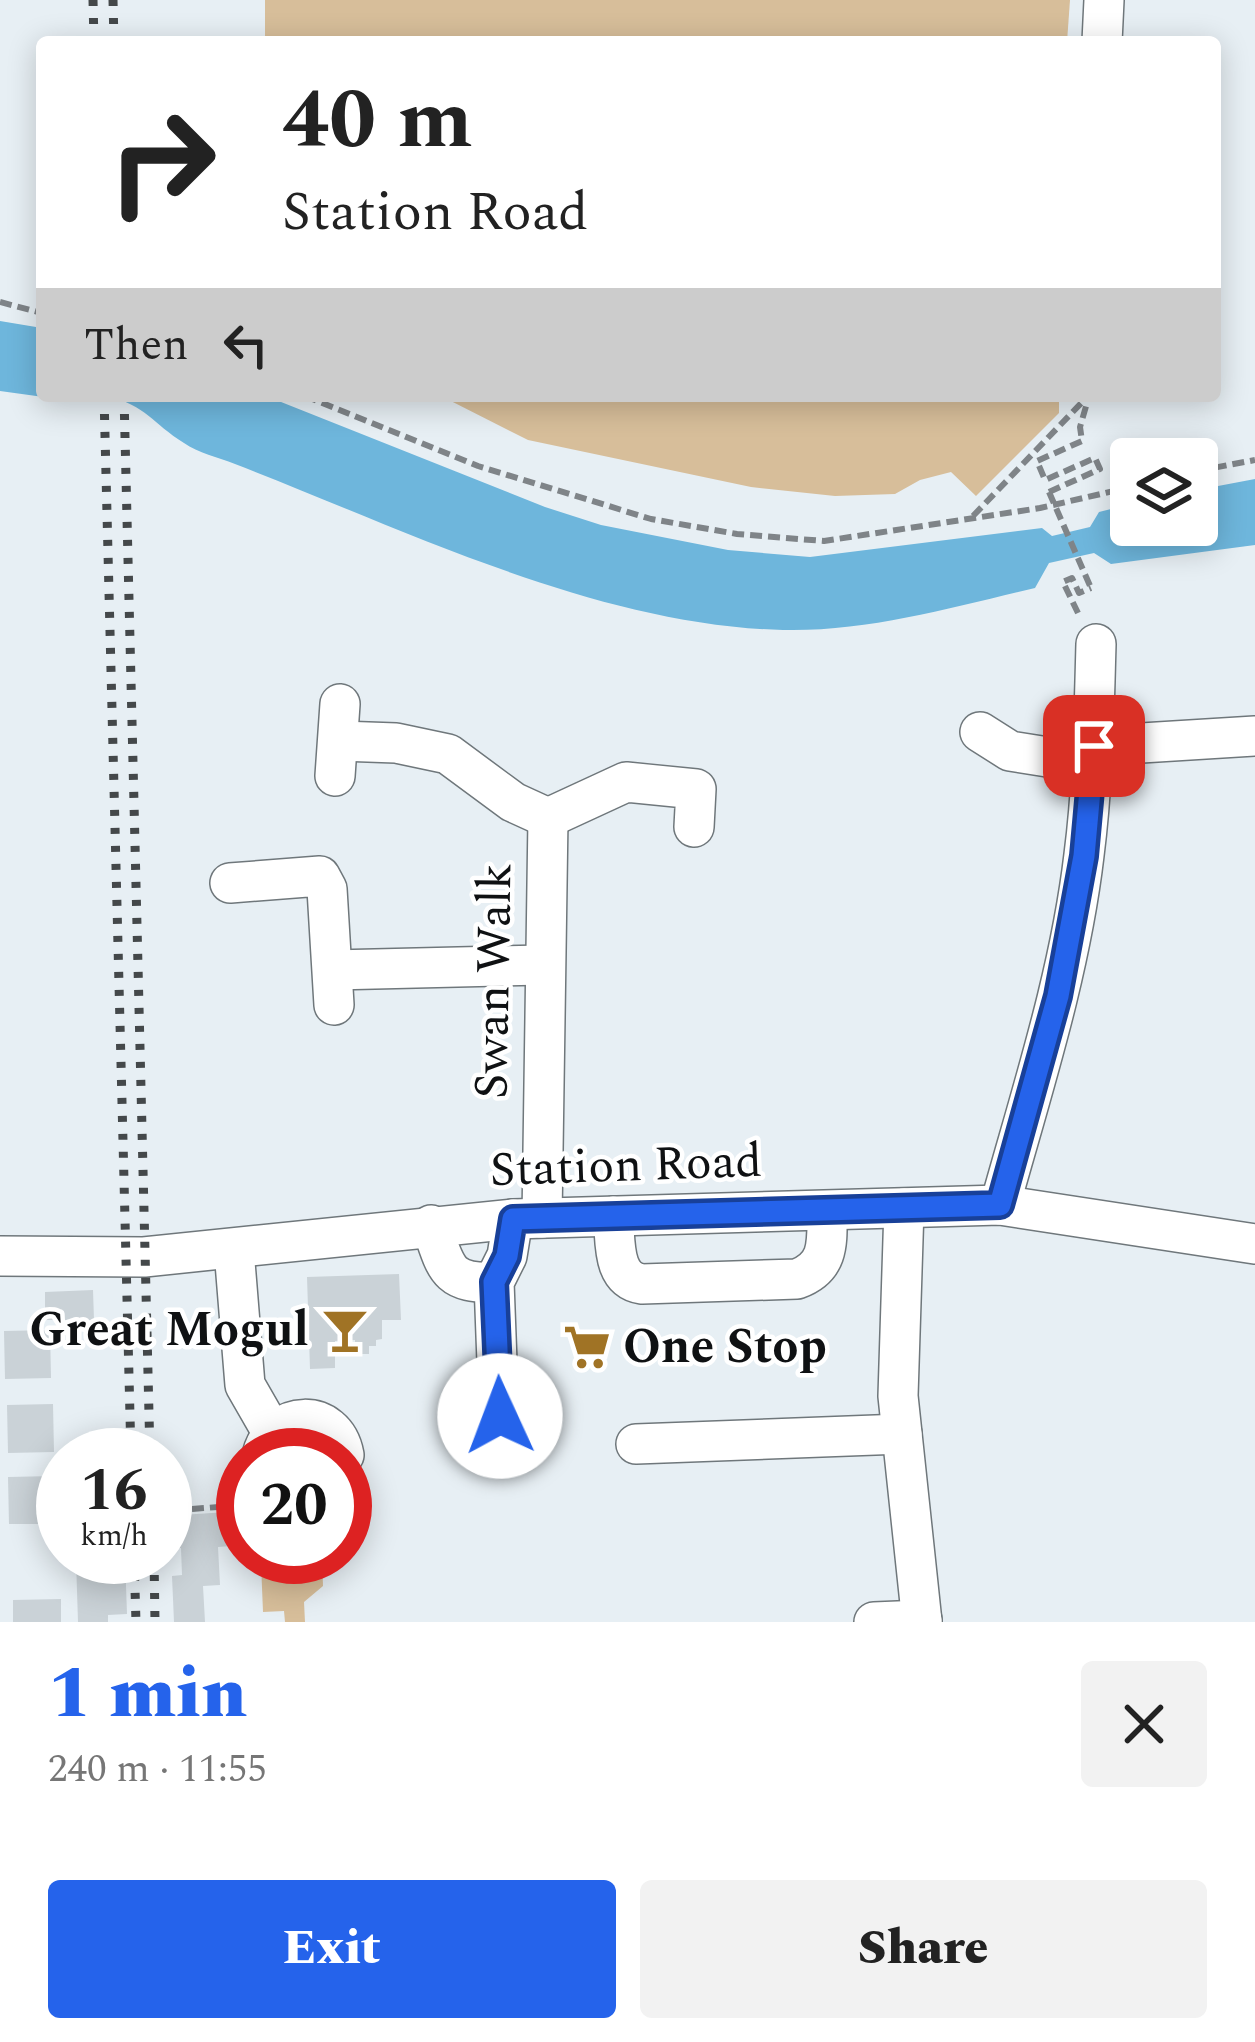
<!DOCTYPE html>
<meta charset="utf-8">
<style>
body{margin:0;font-family:Spectral,serif;background:#f2f2f2;color:#222;height:100vh;display:flex;flex-direction:column;font-size:45px;white-space:nowrap}
*{box-sizing:border-box;margin:0}
p{font-size:39px;color:#767676}
.icon{flex:none;width:66px;height:66px;fill:none;stroke:currentColor;stroke-width:2;stroke-linecap:round;stroke-linejoin:round}
.map{position:relative;height:1622px;overflow:hidden}
.details{display:flex;flex-direction:column;background:#fff;flex:1}
.details>*{flex:none}
.top-card{position:absolute;left:36px;top:36px;width:1185px;height:366px;border-radius:12px;box-shadow:0 6px 30px #0003;background:#fff;color:#222;overflow:hidden}
.controls{position:absolute;left:1110px;top:438px;display:grid;gap:24px}
.controls a{display:grid;place-items:center;width:108px;height:108px;border-radius:12px;background:#fff;box-shadow:0 6px 30px #0003;font-size:60px}
.speed{position:absolute;left:36px;top:1428px;display:flex;gap:24px;font-size:60px;font-weight:700;text-align:center}
.speed>*{display:grid;place-content:center;width:156px;height:156px;border-radius:50%;background:#fff;box-shadow:0 6px 30px #0003;line-height:1}
.speed small{font-size:30px;font-weight:400}
.speed .limit{border:18px solid #d22;background:#fff;color:#111}
.pin{position:absolute;display:grid;place-items:center;width:102px;height:102px;color:#fff;margin:-51px;border-radius:24px;box-shadow:0 6px 18px #0006}
.me{position:absolute;width:132px;margin:-66px;rotate:358deg;stroke-linejoin:round;filter:drop-shadow(0 0 9px #0008)}
.turn{display:flex;align-items:center;gap:42px;height:252px;padding:0 48px;font-size:54px}
.turn .icon{width:156px;height:156px;stroke-width:2.5}
.turn b{display:block;font-size:84px;line-height:102px}
.then{display:flex;align-items:center;height:114px;padding:0 48px;background:#0003;gap:24px;font-size:45px}
.round{display:grid;place-items:center;flex:none;width:126px;height:126px;border-radius:12px;background:#f2f2f2}
.head{display:flex;align-items:center;justify-content:space-between;height:204px;padding:0 48px}
h1{font-size:72px;font-weight:800;line-height:90px;color:#2563eb}
.primary-button{display:flex;gap:24px;margin-top:auto;padding:24px 48px}
.primary-button a{flex:1;height:138px;border-radius:12px;background:#2563eb;color:#fff;font-size:48px;font-weight:800;line-height:138px;text-align:center}
.primary-button a+a{background:#f2f2f2;color:#222}
.map>svg:first-child{display:block}
</style>
<div class="map">
<svg width="1255" height="1622" viewBox="0 0 1255 1622">
<rect width="100%" height="100%" fill="#e7eff4"/>
<g fill="#d7be9a">
<path d="M265,0H1070L1067,42H265Z"/>
<path d="M441,396H1059V413L976,496L951,472L920,480L895,494L835,496L751,487L528,440Z"/>
<path d="M301,1557H322L323,1586L304,1602L305,1622H285L284,1611L263,1612L261,1563L300,1561Z"/>
</g>
<g fill="#6eb6dc">
<path d="M0,321L42,328V396H71L58,399L0,391Z"/>
<path d="M107,396H266L545,507L601,525L728,550L810,557L1042,528L1052,536L1090,527L1099,512L1131,504V525H1197V490L1255,479V545L1111,564L1094,553L1049,563L1035,588C954,607 868,632 783,630C596,625 406,530 235,464C218,457 198,453 184,443C152,423 147,406 107,396Z"/>
</g>
<g fill="#cad2d7">
<path d="M399,1274L401,1320H382V1339L376,1340V1346H369V1354H355V1340L335,1341V1368L310,1369L307,1277Z"/>
<path d="M93,1290L94,1320H45V1292Z"/>
<path d="M50,1330L51,1378L5,1379L4,1331Z"/>
<path d="M53,1404L54,1452L8,1453L7,1405Z"/>
<path d="M54,1476L55,1524H9L8,1477Z"/>
<path d="M243,1511V1545L218,1547L220,1585L203,1586L205,1622H174L172,1576L182,1575L181,1548L165,1549V1516Z"/>
<path d="M125,1557L127,1614L108,1615V1622H78L76,1560Z"/>
<path d="M61,1599V1622H13V1600Z"/>
</g>
<g fill="none" stroke-linecap="round" stroke-linejoin="round">
<defs>
<g id="minor">
<path d="M1102,42L1104,0"/>
<path d="M980,732L1010,751L1092,764"/>
<path d="M340,741L396,743L448,754L513,802L548,818L626,782L696,789L694,827"/>
<path d="M1093,746L1255,736"/>
<path d="M335,776L340,704"/>
<path d="M230,883L320,876L327,889L334,1005"/>
<path d="M333,970L544,965"/>
<path d="M1000,1205C1032,1090 1070,974 1084,855C1093,785 1094,714 1096,644"/>
<path d="M904,1208L898,1396L922,1622"/>
<path d="M613,1216C616,1241 611,1279 642,1284L797,1279C830,1267 827,1242 827,1211"/>
<path d="M542,1218L548,818"/>
<path d="M431,1225C446,1266 445,1284 494,1282"/>
<path d="M234,1250L245,1385L272,1432"/>
<path d="M0,1256L144,1257L513,1219L1000,1205L1255,1244"/>
<path d="M499,1416L494,1282L507,1256L513,1219"/>
<path d="M636,1444L902,1434"/>
<path d="M262,1455C274,1409 335,1406 344,1455"/>
<path d="M874,1622L922,1620"/>
</g>
</defs>
<use href="#minor" stroke="#6f777b" stroke-width="42"/>
<g stroke="#7f8488" stroke-width="6" stroke-dasharray="12 6" stroke-linecap="butt">
<path d="M0,302L42,313"/>
<path d="M305,396L478,466L651,519L737,534L824,541L1040,508L1131,487"/>
<path d="M1197,471L1255,460"/>
<path d="M1049,492L1100,469L1095,458L1045,480L1037,461L1082,441L1080,427L1089,396"/>
<path d="M973,516L1088,396"/>
<path d="M1078,613L1063,582L1072,578L1079,593L1091,588"/>
<path d="M165,1494L166,1510"/>
<path d="M180,1516V1510L243,1505"/>
</g>
<use href="#minor" stroke="#fff" stroke-width="39"/>
<g stroke="#44484a" stroke-width="9" stroke-dasharray="6 12" stroke-linecap="butt">
<path d="M93,0L94,42"/>
<path d="M113,0L114,42"/>
<path d="M104,396L131,1455"/>
<path d="M124,396L150,1455"/>
<path d="M134,1557L136,1622"/>
<path d="M154,1557L155,1622"/>
</g>
<path stroke="#7f8488" stroke-width="6" stroke-dasharray="12 6" stroke-linecap="butt" d="M1049,492L1091,588"/>
</g>
<g fill="none" stroke-linecap="round" stroke-linejoin="round">
<defs>
<path id="route" d="M500,1416L494,1282L507,1256L513,1219L1000,1205L1058,996L1084,856L1094,746"/>
</defs>
<use href="#route" stroke="#184099" stroke-width="30"/>
<use href="#route" stroke="#2563eb" stroke-width="21"/>
</g>
<defs>
<symbol id="bar-bare" viewBox="-9 -9 18 18"><path d="M-6-5H6L.8 .8V4.5H3.5V6h-7V4.5H-.8V.8Z" fill="#a07325" stroke="#fff" stroke-width="2.5" paint-order="stroke"/></symbol>
<symbol id="supermarket-bare" viewBox="-9 -9 18 18"><path d="M-6-5.5h2.5l.6 2H6L4.5 2H-2.5L-4.4-4H-6ZM-1.5 3.2a1.3 1.3 0 1 0 .1 0ZM3 3.2a1.3 1.3 0 1 0 .1 0Z" fill="#a07325" stroke="#fff" stroke-width="2.5" paint-order="stroke"/></symbol>
</defs>
<g fill-rule="evenodd">
<use href="#bar-bare" x="312" y="1297" width="66" height="66"/>
<use href="#supermarket-bare" x="554" y="1314" width="66" height="66"/>
</g>
<g text-anchor="middle" dominant-baseline="central" stroke-width="9" stroke-linejoin="round" paint-order="stroke">
<g font-size="48" fill="#0f1113" stroke="#fff">
<text transform="translate(494 981) rotate(-89)">Swan Walk</text>
<text transform="translate(626 1166) rotate(-2)">Station Road</text>
</g>
<g font-size="48" font-weight="bold" fill="#0f1113" stroke="#fff" text-anchor="end">
<text x="309" y="1330">Great Mogul</text>
<text x="623" y="1347" text-anchor="start">One Stop</text>
</g>
</g>
</svg>
<div class="controls">
<a><svg class="icon" aria-label="layers" viewBox="0 0 24 24"><path d="M12 4l9 5-9 5-9-5zM3 14l9 5 9-5"/></svg></a>
</div>
<div class="speed"><div>16<small>km/h</small></div><div class="limit">20</div></div>
<div class="pin" style="left:1094px;top:746px;background:#d93025"><svg class="icon" aria-label="arrive" viewBox="0 0 24 24"><path d="M6 21V4h12l-3 4 3 4H6"/></svg></div>
<svg class="me" style="left:500px;top:1416px" viewBox="-20 -20 40 40"><circle r="19" fill="#fff"/><path d="M0-13L10 11 0 6-10 11z" fill="#2563eb"/></svg>
<div class="top-card">
<div class="turn"><svg class="icon" aria-label="right" viewBox="0 0 24 24"><path d="M7 20v-9h11M14 6l5 5-5 5"/></svg><div><b>40 m</b>Station Road</div></div>
<div class="then">Then<svg class="icon" aria-label="left" viewBox="0 0 24 24"><path d="M17 20v-9H6M10 6l-5 5 5 5"/></svg></div>
</div>
</div>
<section class="details">
<div class="head"><div><h1>1 min</h1><p>240 m · 11:55</p></div><a class="round"><svg class="icon" aria-label="close" viewBox="0 0 24 24"><path d="M6 6l12 12M18 6L6 18"/></svg></a></div>
<div class="primary-button"><a>Exit</a><a>Share</a></div>
</section>
